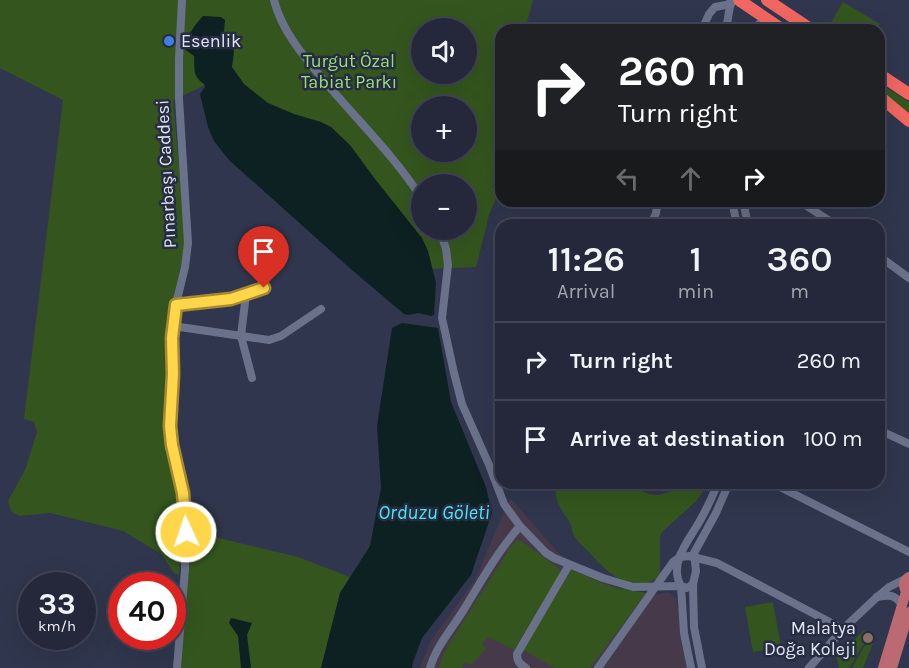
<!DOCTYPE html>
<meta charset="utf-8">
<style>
body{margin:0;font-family:Karla,sans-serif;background:#303445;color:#f1f3f6;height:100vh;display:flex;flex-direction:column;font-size:22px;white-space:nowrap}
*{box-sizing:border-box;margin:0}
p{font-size:20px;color:#a3a6af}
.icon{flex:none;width:33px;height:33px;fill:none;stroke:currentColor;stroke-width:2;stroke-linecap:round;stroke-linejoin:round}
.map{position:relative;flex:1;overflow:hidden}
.sheet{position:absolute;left:495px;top:219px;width:390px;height:270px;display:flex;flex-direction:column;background:#24283a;border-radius:18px;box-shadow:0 6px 24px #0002,0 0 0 2px #414454}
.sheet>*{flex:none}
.hud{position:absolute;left:495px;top:24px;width:390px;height:183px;border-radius:18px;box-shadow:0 6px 24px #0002,0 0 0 2px #414454;background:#202124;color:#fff;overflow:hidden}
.controls{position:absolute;left:411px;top:18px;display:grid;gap:12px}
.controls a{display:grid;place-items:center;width:66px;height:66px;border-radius:50%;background:#24283a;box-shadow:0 6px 24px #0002,0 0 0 2px #414454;font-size:30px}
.speed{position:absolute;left:18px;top:572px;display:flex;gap:12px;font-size:30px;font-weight:700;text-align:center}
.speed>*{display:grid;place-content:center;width:78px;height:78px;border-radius:50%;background:#24283a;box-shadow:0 6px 24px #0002,0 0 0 2px #414454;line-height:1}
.speed small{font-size:15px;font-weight:400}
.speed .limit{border:9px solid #d22;background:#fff;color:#111}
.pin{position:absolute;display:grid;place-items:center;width:51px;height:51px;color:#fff;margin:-62px -26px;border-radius:50% 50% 50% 0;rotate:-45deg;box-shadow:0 0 6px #0007}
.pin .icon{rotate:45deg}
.me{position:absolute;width:66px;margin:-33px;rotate:357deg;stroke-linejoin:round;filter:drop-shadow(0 0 4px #0008)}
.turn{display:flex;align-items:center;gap:21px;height:126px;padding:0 24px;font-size:27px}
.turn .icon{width:78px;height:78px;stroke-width:2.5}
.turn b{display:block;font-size:42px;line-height:51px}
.lanes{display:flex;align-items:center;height:57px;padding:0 24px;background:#0003;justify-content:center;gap:30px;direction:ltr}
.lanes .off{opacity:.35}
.eta{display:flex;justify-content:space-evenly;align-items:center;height:102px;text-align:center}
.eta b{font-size:36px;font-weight:600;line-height:42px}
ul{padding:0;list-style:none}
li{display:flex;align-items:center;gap:18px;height:78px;padding:0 24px;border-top:2px solid #414454}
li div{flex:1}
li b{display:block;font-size:22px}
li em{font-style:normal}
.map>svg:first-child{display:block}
</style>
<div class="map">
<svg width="909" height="668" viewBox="0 0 909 668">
<rect width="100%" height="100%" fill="#30364d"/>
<path fill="#463a4a" d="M510,498L562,557L631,596L669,593L676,598L688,668H420L430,642L475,580Z"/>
<g fill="#34561e" fill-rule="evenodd">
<path d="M0,0H533L525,30H501V178L492,186L496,198L489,215L476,267L425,269L265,113L225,76L173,100L187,255H183L170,316L164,436L182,513L179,575L174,573L161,554L123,531L50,513L19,516L11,511L8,501L25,470L37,432L34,422L24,419L63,100L0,68ZM422,28H466V74H422ZM422,106H466V152H422ZM422,184H466V230H422Z"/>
<path d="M843,2L880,24L876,30H844L831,23Z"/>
<path d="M879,83L909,102V117L879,94Z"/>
<path d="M553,483H629L641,491L649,494L659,495L669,492L687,483H709L696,501L662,532L660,537V576C631,597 608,573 589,552C584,547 576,540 573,534C572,531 572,528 571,525C568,518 562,512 559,505C555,498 557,490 553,483Z"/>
<path d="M186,530L298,557L350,577L340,593L321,668H177Z"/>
<path d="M517,540L521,541L560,569L559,581L514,650L488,637L482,644L486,649L471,665L465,662L462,666L464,668H439L444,652L510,548Z"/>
<path d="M571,570L612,587L646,593L590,668H555L523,650Z"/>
<path d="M773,602L781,647L753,652L745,607Z"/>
<path d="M864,630L870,634L849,668H839L837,658Z"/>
<path d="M871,635L875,638L863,668H852Z"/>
</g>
<g fill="#0d2022">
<path d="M203,16L221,17L225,20L224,32L232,45L234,52L232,67L244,84L268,103L294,114L321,122L331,127L350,145L375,179L422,238L428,251L436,283L434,314L432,316L418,313L409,315L404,314L352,270L229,160L214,141L208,127L200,94L205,87L204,84C192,76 195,69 194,56L183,48C187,37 195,24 203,16Z"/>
<path d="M402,323L438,328L451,402L486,487L492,513L471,575L422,638L413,662L412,668H321L340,593L370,546L381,488L377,426L392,328Z"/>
<path d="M231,618L252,623L247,635L251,668H241L238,636L229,623Z"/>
</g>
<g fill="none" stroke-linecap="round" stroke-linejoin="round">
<g stroke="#6a718a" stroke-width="8">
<path d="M274,0C281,29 303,56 322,78C354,117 395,156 422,199"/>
<path d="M702,30L709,14L715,7L731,4"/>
<path d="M726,30L731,0"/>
<path d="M752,30L766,18"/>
<path d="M732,201L737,225"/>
<path d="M743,201L748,225"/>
<path d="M799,201L836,225"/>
<path d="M651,225L656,213L658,201"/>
<path d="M440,230L446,249L448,265L442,318L454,373L462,404L490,467L504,504L520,526L546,553L554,558L603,578L633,587L681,586L687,588L693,584"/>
<path d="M879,256L909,278"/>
<path d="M246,294L241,336L252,378"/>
<path d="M176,305L231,299L264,288"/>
<path d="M173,326L269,340L281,336L321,309"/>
<path d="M879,430L909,444"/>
<path d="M772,483L909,552"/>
<path d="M877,597C890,595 894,594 902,605"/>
<path d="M177,668L185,569L186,518L183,493L170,436V418L173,374V326L175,308L185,267L188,243L179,99V59L182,0"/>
<path d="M430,668C436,647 451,630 463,611C481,582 497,552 520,526"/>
<path d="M526,668C520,664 517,662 517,654L569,565"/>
<path d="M598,668L673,562L680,557L689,556L717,563L843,629"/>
<path d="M691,668L684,633L681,586C667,562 692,537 702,517C708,506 713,495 718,483"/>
<path d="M702,668L694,627L693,584L696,571L694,553L716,513L729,483"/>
<path d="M809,668L843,629L877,597L889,587L905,579"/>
</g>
<g stroke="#bb6a71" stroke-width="10">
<path d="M883,668L906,592C903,586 903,581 909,577"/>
<path d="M892,668L909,612"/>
</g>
<g stroke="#f16660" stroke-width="12">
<path d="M739,0L783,30"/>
<path d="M767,0L812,30"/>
<path d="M879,74L909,94"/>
<path d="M879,96L909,121"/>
</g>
</g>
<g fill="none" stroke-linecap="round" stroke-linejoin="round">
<defs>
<path id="route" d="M186,532L183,493L172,445L170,426L173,374L172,338L176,305L231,299L264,288"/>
</defs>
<use href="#route" stroke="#a68a30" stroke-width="15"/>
<use href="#route" stroke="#ffd54a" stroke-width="10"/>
</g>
<circle fill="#3f7fe0" stroke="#262c42" stroke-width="2" cx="169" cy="41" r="6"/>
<circle fill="#8d6e63" stroke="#262c42" stroke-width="2" cx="868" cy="638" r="6"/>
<g text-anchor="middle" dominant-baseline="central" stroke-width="5" stroke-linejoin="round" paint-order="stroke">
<g font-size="18" fill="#e0e5f3" stroke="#262c42" text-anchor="start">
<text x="181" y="41">Esenlik</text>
<text x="856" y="628" text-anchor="end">Malatya<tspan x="856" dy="21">Doğa Koleji</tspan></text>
</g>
<g font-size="18" fill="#9ae074" stroke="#262c42">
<text x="349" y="61">Turgut Özal<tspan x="349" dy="21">Tabiat Parkı</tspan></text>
</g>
<g font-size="18" fill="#e0e5f3" stroke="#262c42">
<text transform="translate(166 174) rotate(-93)">Pınarbaşı Caddesi</text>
</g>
<g font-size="20" font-style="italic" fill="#4de4f4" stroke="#262c42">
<text x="434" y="512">Orduzu Göleti</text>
</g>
</g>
</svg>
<div class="controls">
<a><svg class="icon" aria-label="sound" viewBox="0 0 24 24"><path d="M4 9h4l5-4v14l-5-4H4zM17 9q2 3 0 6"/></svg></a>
<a>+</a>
<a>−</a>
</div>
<div class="speed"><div>33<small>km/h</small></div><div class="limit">40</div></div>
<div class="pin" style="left:264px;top:288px;background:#d93025"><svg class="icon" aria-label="arrive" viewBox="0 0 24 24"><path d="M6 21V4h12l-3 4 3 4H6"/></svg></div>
<svg class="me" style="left:186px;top:532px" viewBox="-20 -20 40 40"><circle r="17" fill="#ffd54a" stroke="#fff" stroke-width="3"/><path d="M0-11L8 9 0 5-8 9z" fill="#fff"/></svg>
<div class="hud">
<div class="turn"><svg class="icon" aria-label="right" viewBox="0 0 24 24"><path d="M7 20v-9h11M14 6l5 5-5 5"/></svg><div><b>260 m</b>Turn right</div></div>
<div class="lanes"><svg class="icon off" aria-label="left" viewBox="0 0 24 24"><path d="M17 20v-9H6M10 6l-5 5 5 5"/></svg><svg class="icon off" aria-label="ahead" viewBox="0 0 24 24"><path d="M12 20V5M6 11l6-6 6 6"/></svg><svg class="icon" aria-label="right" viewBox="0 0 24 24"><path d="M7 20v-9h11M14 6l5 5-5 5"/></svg></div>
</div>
<section class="sheet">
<div class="eta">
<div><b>11:26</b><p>Arrival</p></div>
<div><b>1</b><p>min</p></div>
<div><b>360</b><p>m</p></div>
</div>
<ul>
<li><svg class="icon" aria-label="right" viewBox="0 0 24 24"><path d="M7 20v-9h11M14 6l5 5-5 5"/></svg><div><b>Turn right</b></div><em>260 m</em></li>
<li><svg class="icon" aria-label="arrive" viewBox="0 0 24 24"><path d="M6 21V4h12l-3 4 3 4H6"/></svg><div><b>Arrive at destination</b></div><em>100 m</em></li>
</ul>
</section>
</div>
